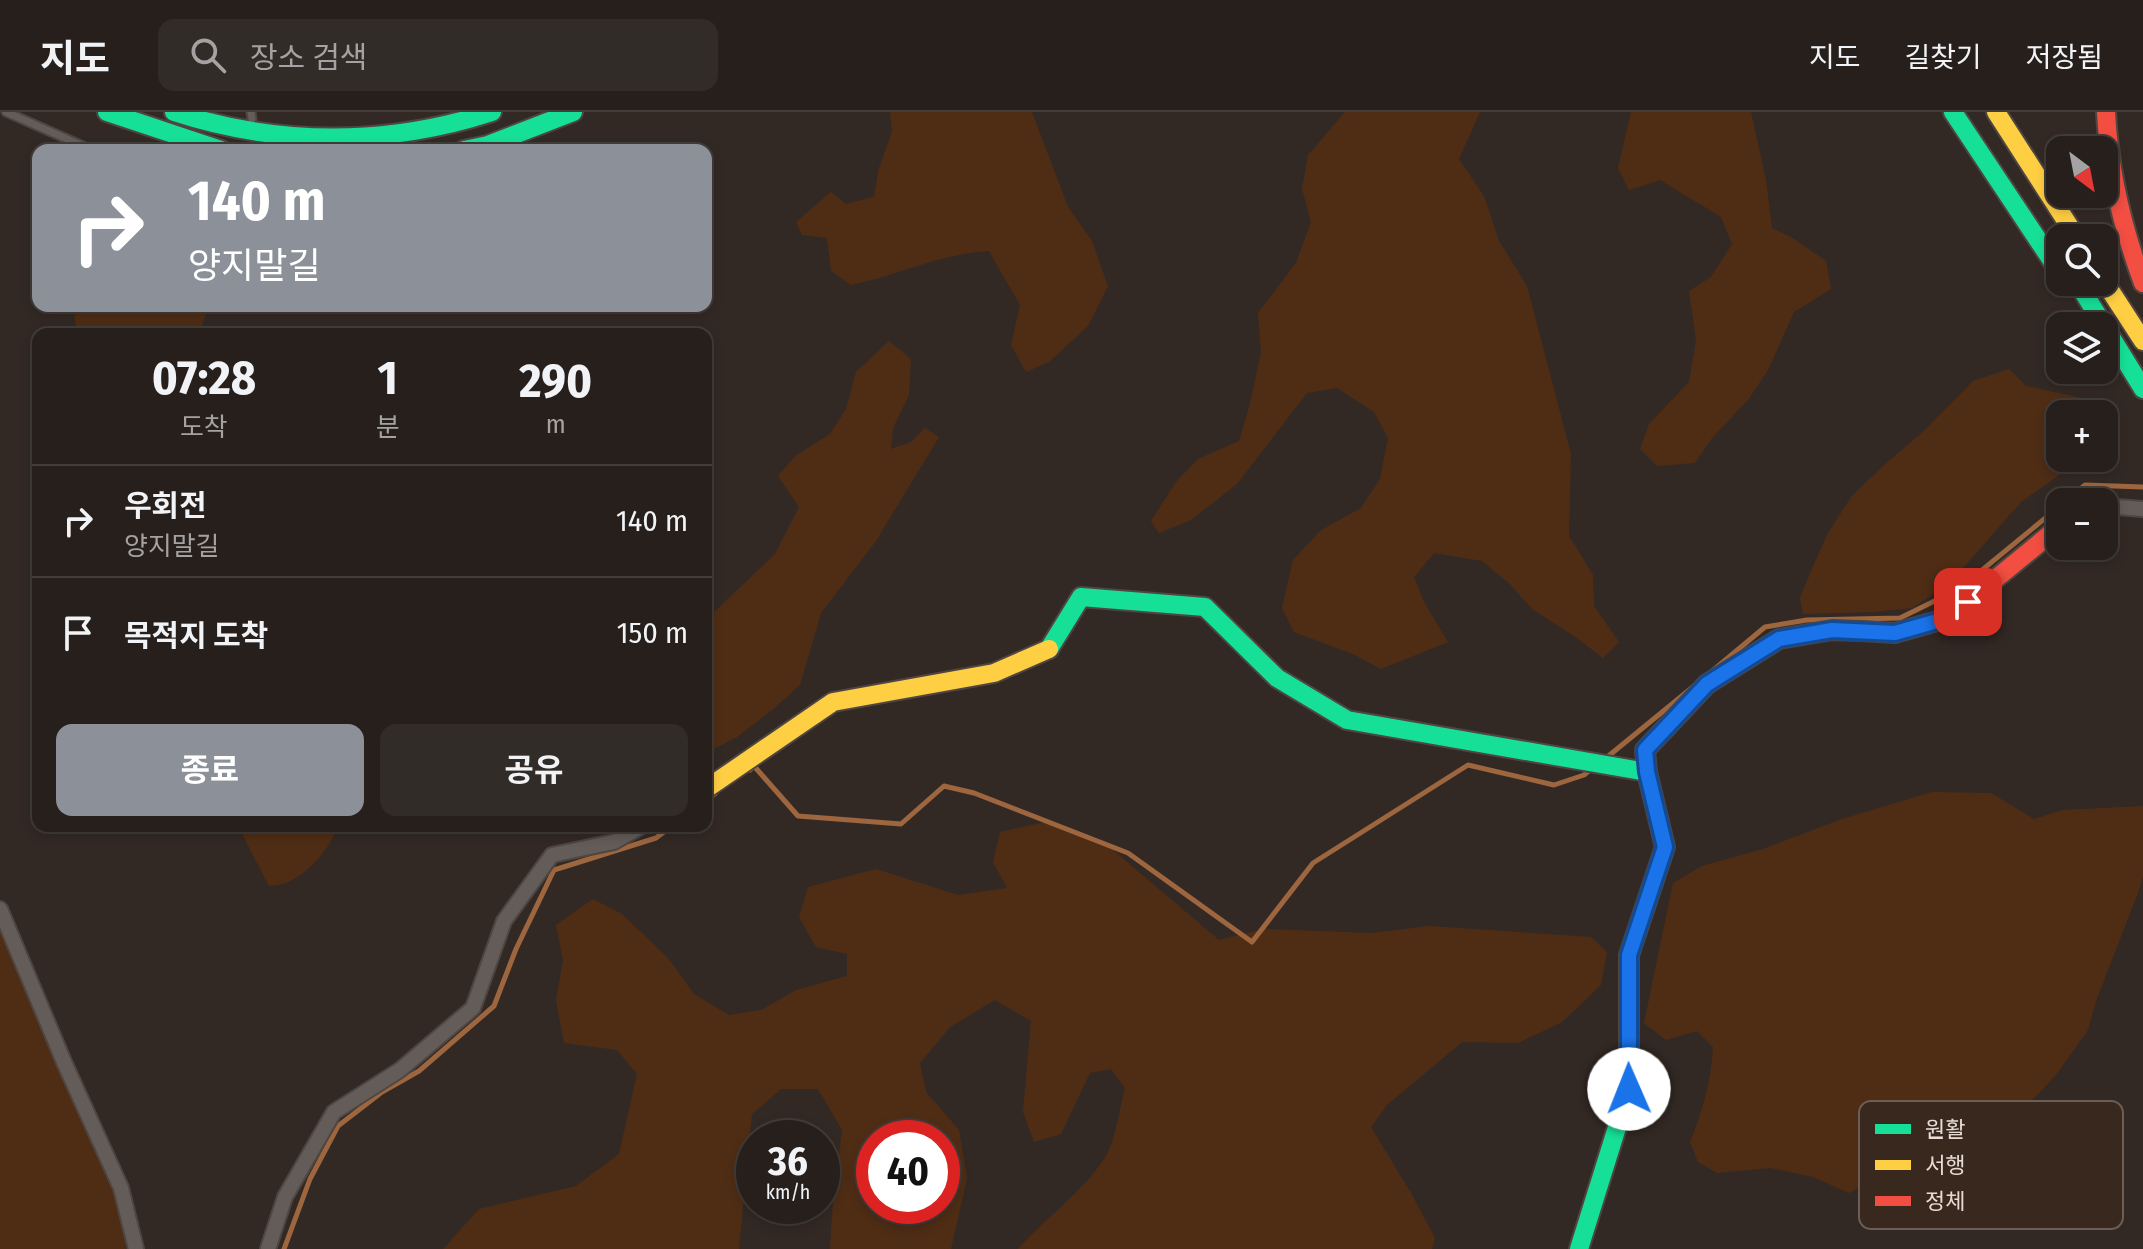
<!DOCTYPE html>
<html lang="ko">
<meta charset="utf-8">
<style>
body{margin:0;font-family:"Fira Sans Condensed","Noto Sans KR",sans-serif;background:#322c28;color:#f1f3f6;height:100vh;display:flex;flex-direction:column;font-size:30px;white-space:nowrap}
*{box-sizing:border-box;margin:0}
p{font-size:26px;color:#a4a2a3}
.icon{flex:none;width:44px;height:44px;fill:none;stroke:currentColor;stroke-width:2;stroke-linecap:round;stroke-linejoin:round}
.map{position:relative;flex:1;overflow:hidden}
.panel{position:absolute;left:32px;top:216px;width:680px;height:504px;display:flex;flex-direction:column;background:#261f1b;border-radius:16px;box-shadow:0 4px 12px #0003,0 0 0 2px #423d3a}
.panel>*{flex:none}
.hud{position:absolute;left:32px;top:32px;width:680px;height:168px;border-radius:16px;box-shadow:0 4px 12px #0003,0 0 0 2px #423d3a;background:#8c9099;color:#fff;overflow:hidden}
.needle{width:52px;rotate:148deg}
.tools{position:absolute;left:2046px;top:24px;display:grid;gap:16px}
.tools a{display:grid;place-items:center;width:72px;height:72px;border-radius:16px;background:#261f1b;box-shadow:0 4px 12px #0003,0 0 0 2px #423d3a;font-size:40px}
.speed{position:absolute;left:736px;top:1008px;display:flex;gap:16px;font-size:40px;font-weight:700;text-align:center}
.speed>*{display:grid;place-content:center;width:104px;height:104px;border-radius:50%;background:#261f1b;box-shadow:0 4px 12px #0003,0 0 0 2px #423d3a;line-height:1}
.speed small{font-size:20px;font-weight:400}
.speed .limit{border:12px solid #d22;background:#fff;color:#111}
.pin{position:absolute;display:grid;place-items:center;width:68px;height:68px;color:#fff;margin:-34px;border-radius:16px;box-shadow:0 4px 12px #0006}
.me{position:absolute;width:88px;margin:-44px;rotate:359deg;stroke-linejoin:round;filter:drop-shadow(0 0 6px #0008)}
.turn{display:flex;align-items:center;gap:28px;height:168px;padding:0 24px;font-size:36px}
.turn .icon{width:104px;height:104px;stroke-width:2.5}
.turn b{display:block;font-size:56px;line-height:68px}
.eta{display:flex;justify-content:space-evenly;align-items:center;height:136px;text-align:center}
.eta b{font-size:48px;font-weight:700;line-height:56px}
.button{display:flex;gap:16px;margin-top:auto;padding:16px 24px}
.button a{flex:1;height:92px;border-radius:16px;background:#8c9099;color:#fff;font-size:32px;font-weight:700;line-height:92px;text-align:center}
.button a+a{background:#322c28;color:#f1f3f6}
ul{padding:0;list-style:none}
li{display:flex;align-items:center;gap:24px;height:112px;padding:0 24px;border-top:2px solid #423d3a}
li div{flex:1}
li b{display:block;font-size:30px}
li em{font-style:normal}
header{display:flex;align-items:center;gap:48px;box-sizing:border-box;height:112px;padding:0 40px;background:#261f1b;border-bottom:2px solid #423d3a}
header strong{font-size:38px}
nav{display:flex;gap:44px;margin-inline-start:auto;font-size:28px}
.search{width:560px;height:72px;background:#322c28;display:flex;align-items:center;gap:20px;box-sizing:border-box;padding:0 28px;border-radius:16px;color:#a4a2a3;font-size:30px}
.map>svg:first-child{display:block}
</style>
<header>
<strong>지도</strong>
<div class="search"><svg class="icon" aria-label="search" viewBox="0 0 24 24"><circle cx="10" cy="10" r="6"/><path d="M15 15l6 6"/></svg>장소 검색</div>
<nav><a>지도</a><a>길찾기</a><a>저장됨</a></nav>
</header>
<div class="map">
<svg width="2143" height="1137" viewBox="0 0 2143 1137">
<rect width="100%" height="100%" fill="#332924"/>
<g fill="#4f2d15" fill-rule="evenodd">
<path d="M890,0H1032L1068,95L1092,129L1108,174L1088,214L1049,250L1026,260L1011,233L1020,193L989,139C939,142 899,163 851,173L831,159L827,126L802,123L796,110L831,80L846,92L874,85L879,56L892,20Z"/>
<path d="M1345,0H1480L1459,47L1484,84L1499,129L1527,174L1571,342L1569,424L1593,463L1594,494L1619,530L1603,546L1574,524L1532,497L1510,472L1482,449L1434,441L1414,465L1424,490L1448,530L1381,557L1355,543L1294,520L1282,496L1293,448L1320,419L1361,396L1380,367L1388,326L1374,300L1337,276L1307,281L1237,372L1191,408L1159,421L1151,409L1176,370L1198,347L1239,329L1250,292L1261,240L1258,201L1296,151L1311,110L1302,77L1308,43Z"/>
<path d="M1631,0H1751L1766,68L1772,116L1791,125L1826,149L1831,177L1794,200L1768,258L1748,288L1712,326L1695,351L1657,354L1640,337L1649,312L1689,270L1696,228L1689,179L1711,165L1732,132L1721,105L1660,68L1629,78L1618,56Z"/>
<path d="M73,194H205L207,199L199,222H77Z"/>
<path d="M889,229L911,247L909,283L893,316L891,337L911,330L925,316L939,325L876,429L821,501L800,573L771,599L737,625L706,641V508L775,442L799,395L778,364L795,344L830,322L846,297L856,260Z"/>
<path d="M2009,257L2026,274L2087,287L2102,302H2060V346H2083L2021,390L1949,472L1912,496L1873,500L1803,502L1800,486L1814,452L1828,421L1851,385L1885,352L1923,320L1973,269Z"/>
<path d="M1932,680L1991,681L2034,707L2063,698L2143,694V764L2138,781L2096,889L2088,918L2056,963L2014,1007L1982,1023L1947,1029L1849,1081L1813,1065L1771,1056L1717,1061L1698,1050L1690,1030C1703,998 1711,970 1713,935L1697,919L1666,928L1644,911L1673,771L1702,754L1763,737L1842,707Z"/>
<path d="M1046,710L1106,732L1219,828L1264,817L1372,821L1429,814L1591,825L1607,840L1601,873L1562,910L1518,931L1462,930L1387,993L1371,1015L1411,1081L1435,1126L1432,1137H1018C1046,1105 1085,1079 1107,1042C1116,1026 1120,994 1125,976L1111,957L1090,961L1061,1022L1034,1030L1023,1000L1031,909L995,888L950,915L920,951L926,980L959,1018L967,1067L951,1137H830L833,1088L842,1018L818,977H781L752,1002L739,1137H443L479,1097L576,1074L619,1042L637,962L617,938L564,931L556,888L563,848L556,813L593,787L622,802L668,846L694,882L729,903L761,898L796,878L847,864V842L816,835L799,805L808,775L876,757L958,783L1007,776L993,750L1000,720ZM942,1026V1094H874V1026Z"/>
<path d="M238,714H338C330,736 310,760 288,770C283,773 275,773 269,774Z"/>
<path d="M0,801L113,1048L126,1137H0Z"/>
</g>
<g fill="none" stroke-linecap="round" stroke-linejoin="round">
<g stroke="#9d663f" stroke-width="5">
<path d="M2065,390L2085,373L2143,375"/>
<path d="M1711,560L1765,515L1807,508L1900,506L1959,477L2060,394"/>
<path d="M1606,646L1694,574"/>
<path d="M750,658L754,654L798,704L901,712L944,674L974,681L1128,741L1252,830L1313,751L1468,653L1554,673L1584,663L1591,657"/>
<path d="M706,688L715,682"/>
<path d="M284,1137L310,1067L338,1014L382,980L419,959L494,894L516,837L554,758L656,726L672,714"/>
</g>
<defs>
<g id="lane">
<path d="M6,0L92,38"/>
<path d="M251,0L252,7"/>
</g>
<g id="street">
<path d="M2104,394L2143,397"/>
<path d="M0,797L64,950L121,1076L136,1137"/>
<path d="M268,1137L285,1085L334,1000L400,958L473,896L504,809L552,743L614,730L642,714"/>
</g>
<g id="fast">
<path d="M107,0L221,38"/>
<path d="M174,0C278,34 388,34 492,0"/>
<path d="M1953,0L2060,161"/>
<path d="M464,38L488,33L573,0"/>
<path d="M2077,170L2143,277"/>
<path d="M1049,537L1081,485L1205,495L1277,566L1347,608L1647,660"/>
<path d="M1579,1137L1629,977V843L1665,735L1647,660L1645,638L1707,572L1779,527L1832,518L1862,519"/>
</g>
<g id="slow">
<path d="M1996,0L2077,126"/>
<path d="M2104,169L2143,229"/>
<path d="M706,677L833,590L994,561L1049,537"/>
</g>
<g id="jam">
<path d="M2106,0C2109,60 2122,115 2143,171"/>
<path d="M1862,519L1895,521L1948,506L2060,414"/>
</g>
</defs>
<use href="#lane" stroke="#4f4642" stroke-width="11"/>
<use href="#street" stroke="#4f4642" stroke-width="18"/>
<use href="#fast" stroke="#4f4642" stroke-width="22"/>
<use href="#slow" stroke="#4f4642" stroke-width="22"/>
<use href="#jam" stroke="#4f4642" stroke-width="22"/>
<use href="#lane" stroke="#635c58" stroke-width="7"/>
<use href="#street" stroke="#635c58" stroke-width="14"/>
<use href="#fast" stroke="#16e098" stroke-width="18"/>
<use href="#slow" stroke="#ffcf43" stroke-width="18"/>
<use href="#jam" stroke="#f24e42" stroke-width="18"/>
</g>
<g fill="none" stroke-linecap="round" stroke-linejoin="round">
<defs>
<path id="route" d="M1629,977V843L1665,735L1647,660L1645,638L1707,572L1779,527L1832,518L1895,521L1948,506L1968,490"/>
</defs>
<use href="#route" stroke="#114b97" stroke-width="20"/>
<use href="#route" stroke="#1a73e8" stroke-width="14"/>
</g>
<rect x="1859" y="989" width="264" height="128" rx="12" fill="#39281e" stroke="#6d5e55" stroke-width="2"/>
<rect x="1875" y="1012" width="36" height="10" fill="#16e098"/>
<rect x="1875" y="1048" width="36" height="10" fill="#ffcf43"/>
<rect x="1875" y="1084" width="36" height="10" fill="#f24e42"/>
<g font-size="22" fill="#e7dcd5">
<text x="1925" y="1025">원활</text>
<text x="1925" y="1061">서행</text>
<text x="1925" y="1097">정체</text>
</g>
</svg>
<div class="tools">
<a><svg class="needle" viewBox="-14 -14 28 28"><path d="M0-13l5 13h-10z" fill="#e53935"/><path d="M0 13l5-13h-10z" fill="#a4a2a3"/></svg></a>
<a><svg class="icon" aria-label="search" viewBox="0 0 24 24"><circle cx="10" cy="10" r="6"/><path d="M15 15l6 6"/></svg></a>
<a><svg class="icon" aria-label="layers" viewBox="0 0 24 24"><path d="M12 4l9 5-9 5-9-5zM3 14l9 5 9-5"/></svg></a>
<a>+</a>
<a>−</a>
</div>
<div class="speed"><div>36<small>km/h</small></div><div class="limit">40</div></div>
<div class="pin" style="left:1968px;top:490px;background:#d93025"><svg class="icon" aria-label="arrive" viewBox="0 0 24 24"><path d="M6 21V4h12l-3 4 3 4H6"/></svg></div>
<svg class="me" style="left:1629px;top:977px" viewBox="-20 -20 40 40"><circle r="19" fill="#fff"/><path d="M0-13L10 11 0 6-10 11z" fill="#1a73e8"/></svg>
<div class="hud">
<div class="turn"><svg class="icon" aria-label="right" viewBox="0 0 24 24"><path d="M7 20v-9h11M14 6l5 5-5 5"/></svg><div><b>140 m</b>양지말길</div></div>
</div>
<section class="panel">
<div class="eta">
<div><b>07:28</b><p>도착</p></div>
<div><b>1</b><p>분</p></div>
<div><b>290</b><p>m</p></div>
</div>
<ul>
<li><svg class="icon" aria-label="right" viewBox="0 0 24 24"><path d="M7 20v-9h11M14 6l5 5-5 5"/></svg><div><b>우회전</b><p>양지말길</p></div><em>140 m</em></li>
<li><svg class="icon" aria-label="arrive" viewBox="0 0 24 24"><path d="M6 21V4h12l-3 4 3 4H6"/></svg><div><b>목적지 도착</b></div><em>150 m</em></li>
</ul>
<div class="button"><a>종료</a><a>공유</a></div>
</section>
</div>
